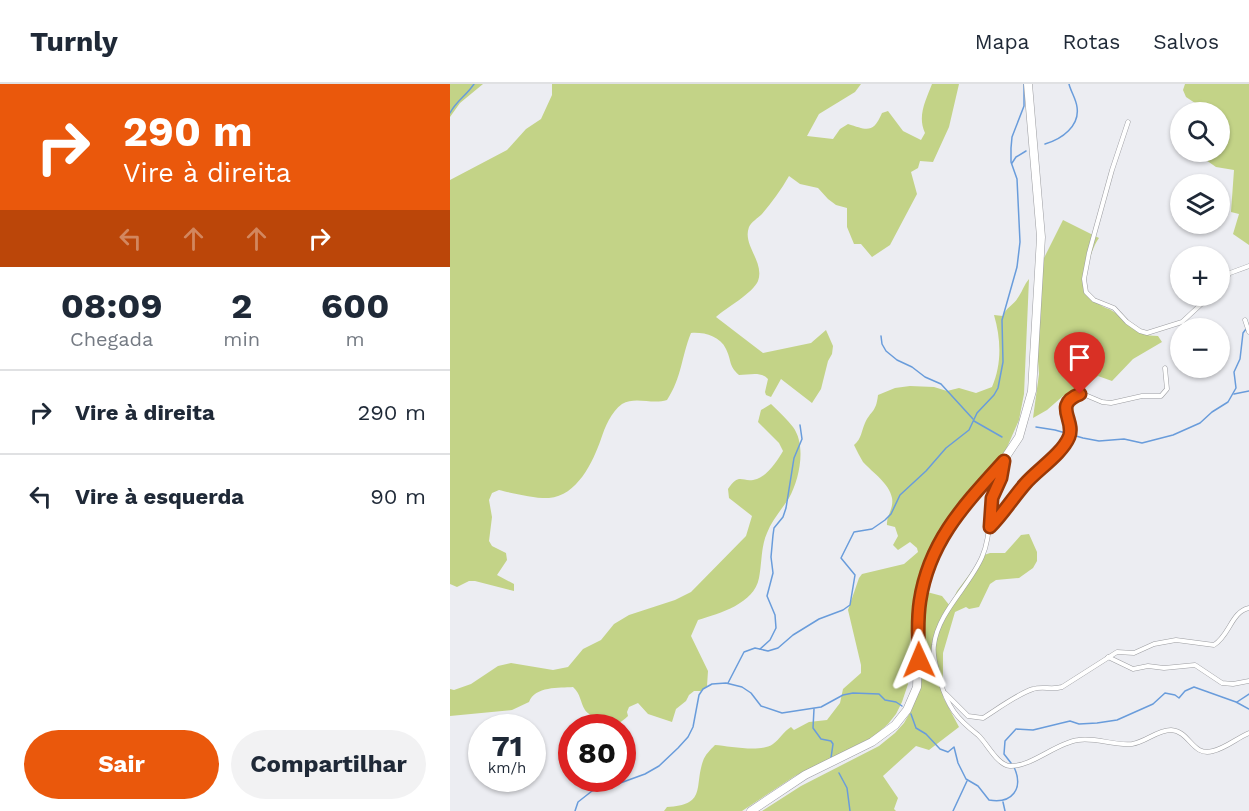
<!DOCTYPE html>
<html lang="pt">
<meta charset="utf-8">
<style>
body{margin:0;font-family:"Work Sans",sans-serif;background:#f2f2f3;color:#1f2937;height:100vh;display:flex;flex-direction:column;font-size:22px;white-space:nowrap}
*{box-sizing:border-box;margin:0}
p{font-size:20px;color:#747a83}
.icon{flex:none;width:33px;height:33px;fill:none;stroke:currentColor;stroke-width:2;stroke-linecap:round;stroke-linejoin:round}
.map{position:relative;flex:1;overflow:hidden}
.details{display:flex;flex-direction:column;background:#fff;width:450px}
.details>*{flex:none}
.banner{background:#ea580c;color:#fff;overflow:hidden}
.buttons{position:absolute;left:720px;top:18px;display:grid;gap:12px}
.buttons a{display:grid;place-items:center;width:60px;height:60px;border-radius:50%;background:#fff;box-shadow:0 2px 4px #0004;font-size:30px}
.speed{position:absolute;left:18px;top:630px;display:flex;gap:12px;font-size:30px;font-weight:700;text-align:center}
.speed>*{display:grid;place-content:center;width:78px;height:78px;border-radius:50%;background:#fff;box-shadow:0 2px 4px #0004;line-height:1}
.speed small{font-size:15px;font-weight:400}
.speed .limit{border:9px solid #d22;background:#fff;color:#111}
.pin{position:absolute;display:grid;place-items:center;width:51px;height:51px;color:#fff;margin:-62px -26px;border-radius:50% 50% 50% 0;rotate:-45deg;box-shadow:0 0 6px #0007}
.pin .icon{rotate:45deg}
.me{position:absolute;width:66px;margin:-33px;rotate:359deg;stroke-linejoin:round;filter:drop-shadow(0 0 4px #0008)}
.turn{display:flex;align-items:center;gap:21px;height:126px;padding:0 24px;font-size:27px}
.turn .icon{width:78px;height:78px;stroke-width:2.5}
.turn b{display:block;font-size:42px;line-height:51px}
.lanes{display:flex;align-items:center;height:57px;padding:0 24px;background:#0003;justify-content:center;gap:30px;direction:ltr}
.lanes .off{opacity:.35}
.eta{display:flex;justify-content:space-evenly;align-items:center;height:102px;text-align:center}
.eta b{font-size:36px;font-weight:700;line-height:42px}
.action{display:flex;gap:12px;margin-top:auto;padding:12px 24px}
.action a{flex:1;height:69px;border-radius:36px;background:#ea580c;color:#fff;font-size:24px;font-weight:700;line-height:69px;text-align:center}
.action a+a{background:#f2f2f3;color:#1f2937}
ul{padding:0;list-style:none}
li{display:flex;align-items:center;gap:18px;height:84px;padding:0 24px;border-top:2px solid #e0e1e3}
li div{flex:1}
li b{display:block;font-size:22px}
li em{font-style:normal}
header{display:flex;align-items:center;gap:36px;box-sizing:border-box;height:84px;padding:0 30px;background:#fff;border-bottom:2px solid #e0e1e3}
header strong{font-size:28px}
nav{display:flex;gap:33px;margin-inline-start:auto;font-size:21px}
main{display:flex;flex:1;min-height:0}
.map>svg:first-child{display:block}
</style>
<header>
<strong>Turnly</strong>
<nav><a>Mapa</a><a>Rotas</a><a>Salvos</a></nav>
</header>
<main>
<section class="details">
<div class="banner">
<div class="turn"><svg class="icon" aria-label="right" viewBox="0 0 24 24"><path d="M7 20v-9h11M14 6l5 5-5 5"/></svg><div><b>290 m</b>Vire à direita</div></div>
<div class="lanes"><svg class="icon off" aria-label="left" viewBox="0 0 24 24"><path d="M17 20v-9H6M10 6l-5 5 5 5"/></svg><svg class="icon off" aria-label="ahead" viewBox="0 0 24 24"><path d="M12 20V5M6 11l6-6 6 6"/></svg><svg class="icon off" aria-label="ahead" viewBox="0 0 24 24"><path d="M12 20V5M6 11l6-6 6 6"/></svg><svg class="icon" aria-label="right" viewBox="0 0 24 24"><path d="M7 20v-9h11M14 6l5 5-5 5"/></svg></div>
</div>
<div class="eta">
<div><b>08:09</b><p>Chegada</p></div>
<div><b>2</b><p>min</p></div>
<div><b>600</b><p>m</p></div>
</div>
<ul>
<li><svg class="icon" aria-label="right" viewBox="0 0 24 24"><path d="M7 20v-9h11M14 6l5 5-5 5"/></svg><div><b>Vire à direita</b></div><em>290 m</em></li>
<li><svg class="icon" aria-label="left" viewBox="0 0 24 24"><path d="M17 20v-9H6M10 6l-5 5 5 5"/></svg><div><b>Vire à esquerda</b></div><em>90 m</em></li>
</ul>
<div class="action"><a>Sair</a><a>Compartilhar</a></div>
</section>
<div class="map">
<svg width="799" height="727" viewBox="0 0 799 727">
<rect width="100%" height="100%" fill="#ecedf2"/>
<g fill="#c3d387">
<path d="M0,0H33L10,19L0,33Z"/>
<path d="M102,0H411L405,8L369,30L357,52L383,55L390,45L398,40C417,46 423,50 432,29L438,27L453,47L471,56L475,49C467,32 476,16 482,0H509L499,43L483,78L470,77L468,84L461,88L467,110L440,161L422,173L411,160H404L397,143V124L386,121L378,115L368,104L350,100L339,92C331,106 322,118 312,130C308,134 301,138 299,143C292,161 315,178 308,197C303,209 276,224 266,233L313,269L361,259L376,246L383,262L382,270L378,277L371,305L362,319L331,295L321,313L316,311L315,308L318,295C311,287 299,291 289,291C278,281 282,277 276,265C270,252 254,248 241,249C231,274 232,293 217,316C202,321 186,312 172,320C161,328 155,343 151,355C143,378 127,412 99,414C88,415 61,409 49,406L42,409L39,416L42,433L39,457L42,462L56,469L57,476L47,491L64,500V507L25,497H19L7,503L0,500V96L57,66L76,45L91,35L102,11Z"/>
<path d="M735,0H799V161L783,150L789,130L781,128L784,86L766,83L753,74L738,68H770V28H749L748,21L736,13L733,6Z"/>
<path d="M613,136L649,154C642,163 633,192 636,204C637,209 644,216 648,219C653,224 659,224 664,228C681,239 684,252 708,252L712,258L683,275L662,297L648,292L635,303L613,312L597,326L583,334L589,290L587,264L591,180Z"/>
<path d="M579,195L574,310L569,336L555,368L514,415L494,442L482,462L466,508L462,528L458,600L452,618L446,630L438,640L423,653L345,692L292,727H214L217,723C257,721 244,703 253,677C255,671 260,666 265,661C279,662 311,669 323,660C330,655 333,648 341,643L344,646L359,638L377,636L390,619L393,605L411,589V581L398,526L409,494L412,490L454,480L468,468L467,464L460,458L448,466L443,461L448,452L445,443L437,441C436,432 444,425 442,414C439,399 423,389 413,378C410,373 407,367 404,361C412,354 411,348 415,339C421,326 426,329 428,311L445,304L460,302L484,303L497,307L509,304L526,309L542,303C552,280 551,255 544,231L553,232C556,223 564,221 569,212C573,206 574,201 579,195Z"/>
<path d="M321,320C329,328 337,335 343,343C357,362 349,396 339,414C332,425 322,436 317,449C311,462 312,479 309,494C304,520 270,529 248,536L241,552L258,587L257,602L251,607H244L239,611L236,617L226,625L222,638L198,630L188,619L179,623L177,628L178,632C174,636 170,638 166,642C160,642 139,632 135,626C130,618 131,610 123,603C109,604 85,602 79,618L62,626L0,632V605L4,606L21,600L48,582L61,579L103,586L118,583L133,565L151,556L164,540L179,531L225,516L241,508L296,452L302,432L279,414L278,405C290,387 292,400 307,395C318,391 328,376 333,367L329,359L308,338L311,326Z"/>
<path d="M579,450L587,468V477L583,484L569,494L546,496L540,500L529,523L519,525L516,523L505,528L493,569V613L509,643L479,666L466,662L433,692L448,714L444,725L446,727H312L351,702L429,662L445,649L454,639L461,627L473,551L477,508L492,512L500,522L507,507L534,471L540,469H555L571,451Z"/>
</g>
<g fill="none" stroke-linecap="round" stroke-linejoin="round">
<g stroke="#699cdb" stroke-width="1.5">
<path d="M0,29C6,17 16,12 24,0"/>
<path d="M595,60C612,55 630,42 627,23C626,15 621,8 619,0"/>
<path d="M562,79L566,73L576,67"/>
<path d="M431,252L432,260L436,267L447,276L462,283L475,293L491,300L523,335"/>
<path d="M784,310L799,307"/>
<path d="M524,337L552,353"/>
<path d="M586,343L605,346L633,354L649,357L674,355L692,359L723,351L750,339L762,328L778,318L786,304L784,288L790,275L793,249L796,245"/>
<path d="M310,565L320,556L326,544L325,531L317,512L323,489L321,473L323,451L324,444L333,433L336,424L344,374L352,355L350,341"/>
<path d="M278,599L294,568L305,564L318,567L328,564L343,551L369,535L393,526L400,521L405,491L391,474L404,448L422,445L435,436L441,430L450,411L476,387L496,364L519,346L527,329L544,311L548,304L553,278L552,236L567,183L570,158L567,95L561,78V64L562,53L574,22V0"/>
<path d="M787,618L799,610"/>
<path d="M364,625L363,644L371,655L381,657L383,660L381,674"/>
<path d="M461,630L466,644L476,650L490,665L498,668L504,663L508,679L516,695L528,702L539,716C562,720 574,705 564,683"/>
<path d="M561,679L554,670L555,657L566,645L583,646L620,637L629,640L647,639L667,636L703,620L715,609L725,611L729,614L735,607L744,603L786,618L799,625"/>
<path d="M389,689L397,704L400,727"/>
<path d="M553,718L555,727"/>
<path d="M125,727L128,718L142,707L154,703L162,702L195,690L209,682L228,664L238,653L243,643L249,611L253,605L262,600L276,599L292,603L301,609L311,622L332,629L371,623L393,611L403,609L429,610L435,616L446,618L452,622"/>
<path d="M503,727L517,697"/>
</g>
<defs>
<g id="street">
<path d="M678,38L662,86L639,169L634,195L636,208L644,216L664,224L677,238L690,247L697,249L732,238L760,212"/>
<path d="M770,201L780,189L799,182"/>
<path d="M795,236L799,248"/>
<path d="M553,381C551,392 545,400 543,411C538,431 541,453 532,473C519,503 488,528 484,561C482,573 487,585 490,597C498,623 506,634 528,651C537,659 547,681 560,682C581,683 606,659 628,656C646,653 664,662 682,660C696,658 707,646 721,646C740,647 742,673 763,667C776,664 787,654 799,649"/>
<path d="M540,443C554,429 563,413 576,399C589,385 609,372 618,355C626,341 602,312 633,310L652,318L661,319L692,312H711L717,305L715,284"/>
<path d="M658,573L683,585L698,582L714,584L745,581L772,599L783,600L799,597"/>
<path d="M495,609L518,632L533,634C546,626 569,609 583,605C592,602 602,606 612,603L667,568L684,569L704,560L726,556L764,561C780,551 781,528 799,524"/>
</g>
<path id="highway" d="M301,727L355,691L422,658L445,641L457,626L467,603L470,518L474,494L484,467L499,440L553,377L569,353L582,307L591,153L578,0"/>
</defs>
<use href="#street" stroke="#9c9da1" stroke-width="5"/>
<use href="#highway" stroke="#9c9da1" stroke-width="9"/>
<use href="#street" stroke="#fff" stroke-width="4"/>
<use href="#highway" stroke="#fff" stroke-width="8"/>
</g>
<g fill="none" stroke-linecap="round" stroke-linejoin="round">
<defs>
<path id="route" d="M469,576C468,557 467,536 470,517C479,457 515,420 554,377L551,394L542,414L540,443C553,430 562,415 575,400C587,386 612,370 619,353C626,336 602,321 630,310"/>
</defs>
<use href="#route" stroke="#983908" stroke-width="15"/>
<use href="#route" stroke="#ea580c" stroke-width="10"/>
</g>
</svg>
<div class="buttons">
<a><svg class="icon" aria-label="search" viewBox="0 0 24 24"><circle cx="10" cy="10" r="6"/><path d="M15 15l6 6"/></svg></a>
<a><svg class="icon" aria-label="layers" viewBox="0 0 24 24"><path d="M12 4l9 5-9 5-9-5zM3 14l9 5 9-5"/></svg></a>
<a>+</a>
<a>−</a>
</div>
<div class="speed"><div>71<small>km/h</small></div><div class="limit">80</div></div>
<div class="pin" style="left:630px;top:310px;background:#d93025"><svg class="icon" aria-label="arrive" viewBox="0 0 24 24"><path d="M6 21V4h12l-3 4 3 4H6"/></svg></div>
<svg class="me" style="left:469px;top:576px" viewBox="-20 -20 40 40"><path d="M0-17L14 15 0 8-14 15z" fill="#ea580c" stroke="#fff" stroke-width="4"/></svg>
</div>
</main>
